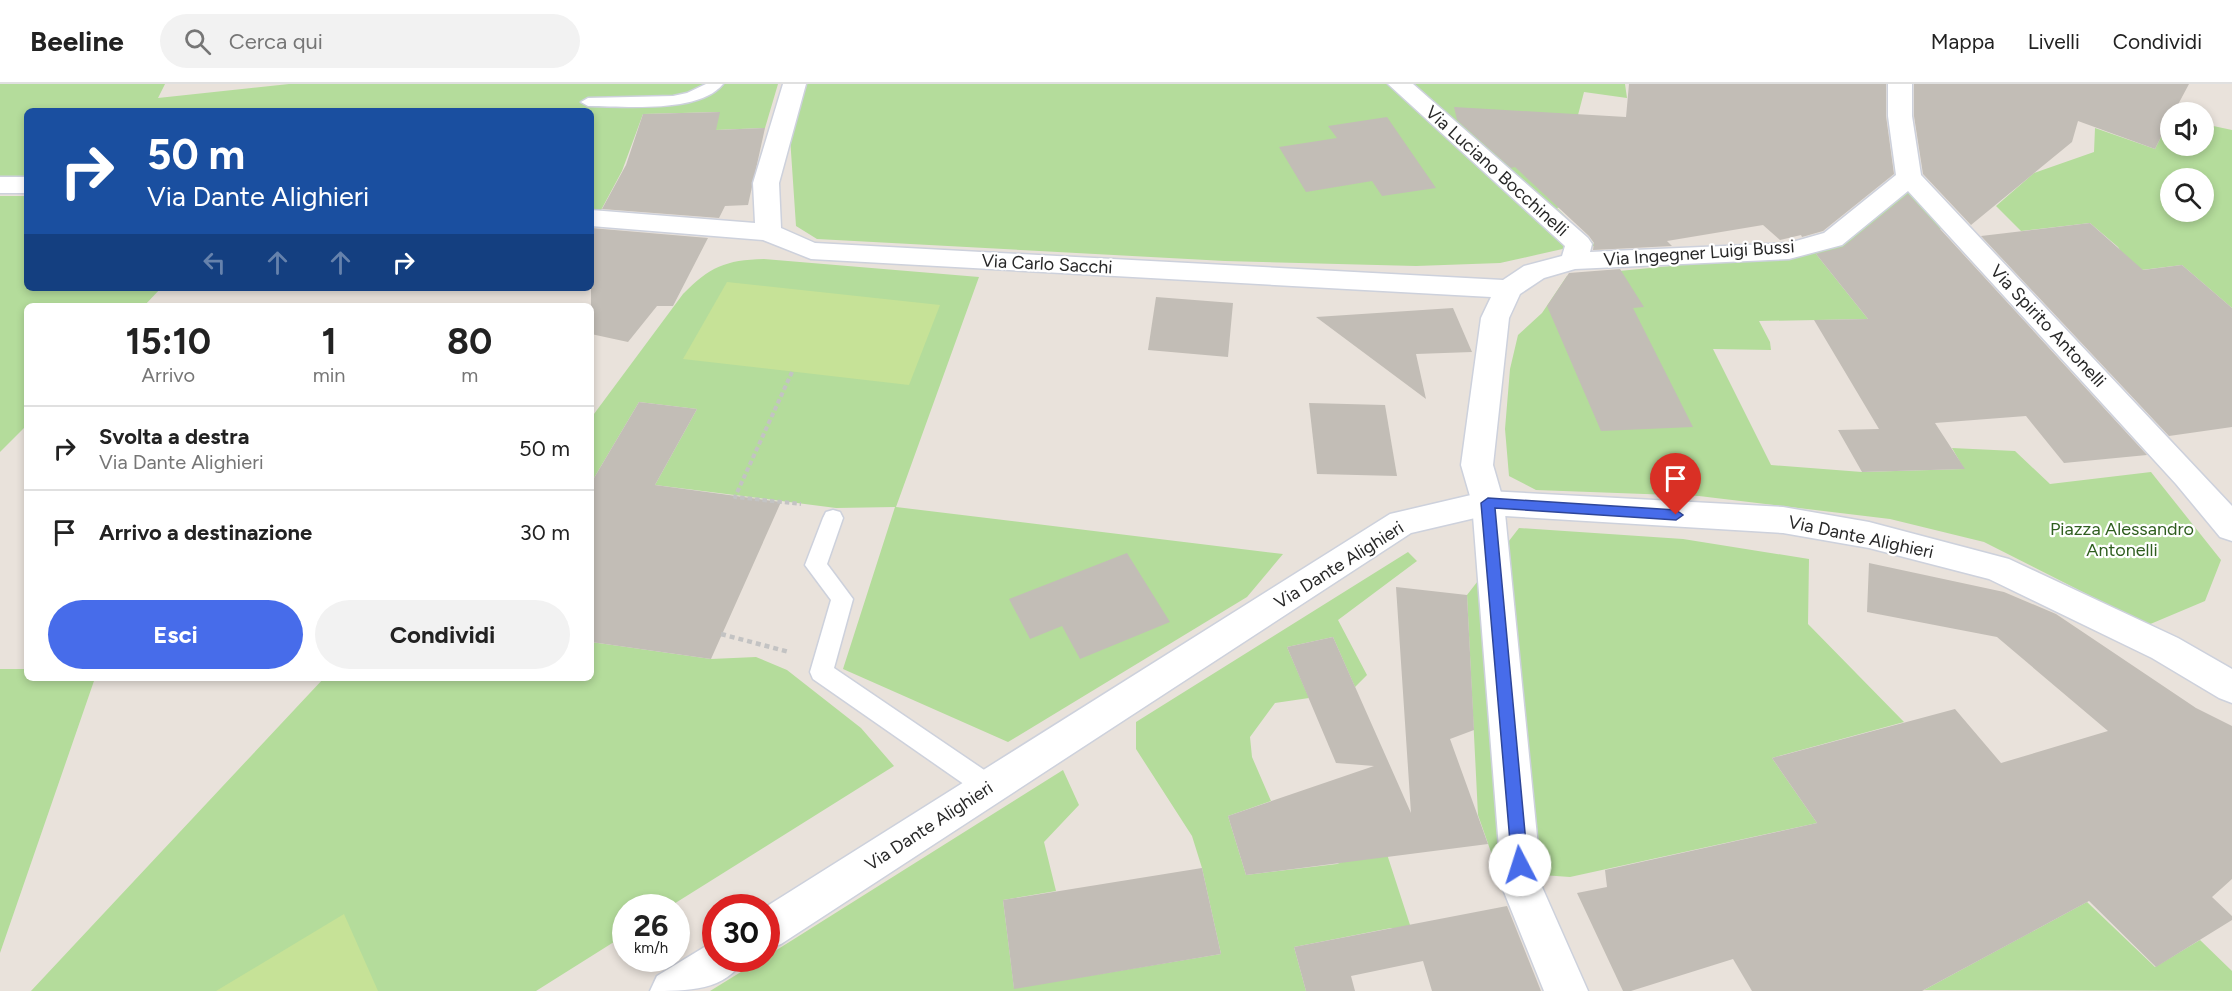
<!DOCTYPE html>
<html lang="it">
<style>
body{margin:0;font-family:Figtree,sans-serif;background:#f2f2f2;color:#222;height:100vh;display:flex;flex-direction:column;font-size:22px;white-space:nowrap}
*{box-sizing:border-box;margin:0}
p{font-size:20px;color:#767676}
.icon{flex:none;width:33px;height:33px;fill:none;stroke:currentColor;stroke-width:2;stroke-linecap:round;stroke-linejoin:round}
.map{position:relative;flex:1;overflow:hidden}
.drawer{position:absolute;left:24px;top:219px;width:570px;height:378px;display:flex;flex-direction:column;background:#fff;border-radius:9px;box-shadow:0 3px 9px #0003}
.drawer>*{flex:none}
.guide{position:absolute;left:24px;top:24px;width:570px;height:183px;border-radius:9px;box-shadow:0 3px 9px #0003;background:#1a4fa0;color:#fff;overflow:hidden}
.buttons{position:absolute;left:2160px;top:18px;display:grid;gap:12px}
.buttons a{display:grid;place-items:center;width:54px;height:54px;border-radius:50%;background:#fff;box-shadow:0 3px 9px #0003;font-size:30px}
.speed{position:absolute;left:612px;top:810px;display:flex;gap:12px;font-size:30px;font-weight:700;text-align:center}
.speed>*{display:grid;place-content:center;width:78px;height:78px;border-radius:50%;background:#fff;box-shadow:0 3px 9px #0003;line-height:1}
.speed small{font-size:15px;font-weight:400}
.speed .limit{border:9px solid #d22;background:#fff;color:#111}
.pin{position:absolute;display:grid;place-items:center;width:51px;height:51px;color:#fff;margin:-62px -26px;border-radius:50% 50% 50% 0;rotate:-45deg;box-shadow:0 0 6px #0007}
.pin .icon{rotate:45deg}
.me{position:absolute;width:66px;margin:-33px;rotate:355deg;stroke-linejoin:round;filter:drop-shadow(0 0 4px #0008)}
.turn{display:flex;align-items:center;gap:21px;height:126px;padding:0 24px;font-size:27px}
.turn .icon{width:78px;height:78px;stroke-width:2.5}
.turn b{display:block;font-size:42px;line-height:51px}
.lanes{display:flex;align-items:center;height:57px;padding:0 24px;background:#0003;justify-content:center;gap:30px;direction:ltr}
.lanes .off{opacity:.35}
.eta{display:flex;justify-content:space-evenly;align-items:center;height:102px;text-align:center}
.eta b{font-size:36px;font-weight:700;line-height:42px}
.button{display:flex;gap:12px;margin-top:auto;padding:12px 24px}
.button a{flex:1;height:69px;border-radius:36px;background:#476cea;color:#fff;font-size:24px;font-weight:700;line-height:69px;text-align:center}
.button a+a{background:#f2f2f2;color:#222}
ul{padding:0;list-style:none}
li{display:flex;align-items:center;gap:18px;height:84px;padding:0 24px;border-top:2px solid #e0e0e0}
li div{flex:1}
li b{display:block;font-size:22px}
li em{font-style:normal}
header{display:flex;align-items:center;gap:36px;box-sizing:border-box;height:84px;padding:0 30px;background:#fff;border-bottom:2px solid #e0e0e0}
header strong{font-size:28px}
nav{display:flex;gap:33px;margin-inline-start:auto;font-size:21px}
.search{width:420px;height:54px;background:#f2f2f2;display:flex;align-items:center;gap:15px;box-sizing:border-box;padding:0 21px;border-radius:33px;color:#767676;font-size:22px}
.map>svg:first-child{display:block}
</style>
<header>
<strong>Beeline</strong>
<div class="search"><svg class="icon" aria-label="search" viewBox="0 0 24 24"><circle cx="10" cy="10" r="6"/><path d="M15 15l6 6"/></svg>Cerca qui</div>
<nav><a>Mappa</a><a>Livelli</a><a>Condividi</a></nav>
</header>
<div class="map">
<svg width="2232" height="907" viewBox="0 0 2232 907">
<rect width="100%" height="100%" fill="#e9e2db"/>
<g fill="#b4dc9b" fill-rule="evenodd">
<path d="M0,0H165L158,14L289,0H778L765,44L715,46L719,28L643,30L622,87L600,128H591V27H27V96H0Z"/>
<path d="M806,0H1625L1627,14L1584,8L1578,31L1598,113L1557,124L1596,162L1567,164L1500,179L1416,182L1225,177L817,155L796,142L790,53Z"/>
<path d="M2170,35V62H2204V40L2232,46V224L2182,181L2133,187L2118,163L2090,139L2021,147L1996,122L2034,89L2094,68L2095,44L2155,65ZM2170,94H2204V128H2170Z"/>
<path d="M1905,104L1915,109L1941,145L1893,164L1816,170L1868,235L1759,237L1770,258L1771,266L1713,265L1771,381L1862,388L1964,385L1952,364L2015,367L2050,400L2151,388L2221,476L2205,517L2148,541L1984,458L1890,435L1699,412L1536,406L1509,392L1505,345L1510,285L1518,251L1542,229L1567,192L1796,170Z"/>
<path d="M0,112H27V204H161L144,222H27V341L0,368Z"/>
<path d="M764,175L979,193L896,423L1283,470L1247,513L1008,658L843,585L895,423L836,424L655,401L697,325L639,318L591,399V334L683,210C710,183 725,176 764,175Z"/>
<path d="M1519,444L1683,455L1809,475L1808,540L1904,638L1772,674L1817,739L1570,793L1498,788L1478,731L1467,511Z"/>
<path d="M1408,468L1417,477L1338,536L1367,591L1355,603L1333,553L1287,563L1309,614L1275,619L1250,653L1252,673L1271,717L1228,732L1246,791L1337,780L1384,761L1411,844H1391L1294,863L1306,907H710L762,875L766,874L767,872L1063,686L1079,721L1044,758L1056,807L1003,816L1014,904L1221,870L1202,784L1192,752L1136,665V638Z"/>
<path d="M591,558L711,575L756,573L787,586L861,644L894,682L669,823L626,824L625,851L536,907H31L324,594H591Z"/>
<path d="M0,585H27V594H95L0,869Z"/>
<path d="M2087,818L2155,883L2200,856L2232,887V907L1924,906Z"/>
</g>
<g fill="#c6e297">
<path d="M727,198L940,221L909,301L683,275Z"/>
<path d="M344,830L378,907H216Z"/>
</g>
<g fill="#c2bdb6">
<path d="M1629,0H1886V32L1894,90L1823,147L1802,153L1801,151L1780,156L1763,141L1667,157L1672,162L1593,166L1594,159L1589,152L1515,83L1511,84L1457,36L1454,23L1626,33Z"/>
<path d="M1914,0H2189L2174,28H2170V35L2155,65L2078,37L2072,58L1971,141L1923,90L1914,32Z"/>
<path d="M720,28L716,46L765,44L748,121L725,122L719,134L602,125L626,81L643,30Z"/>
<path d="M1387,33L1436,104L1382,112L1372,97L1306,108L1279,63L1337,54L1328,42Z"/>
<path d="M1908,110L2147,371L2064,379L2026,332L1935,339L1965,385L1862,388L1838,346L1879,345L1814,236L1868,235L1816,170L1843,163Z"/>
<path d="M2090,139L2143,186L2182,181L2232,224V343L2169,352L1981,152Z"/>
<path d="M591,144L708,154L673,222H657L628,258L591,250Z"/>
<path d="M1620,185L1644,223L1633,224L1693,343L1601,347L1547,222L1569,189Z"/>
<path d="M1156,213L1233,219L1228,273L1148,266Z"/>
<path d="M1453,224L1472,268L1416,270L1426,315L1316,233Z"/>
<path d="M639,318L697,325L655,401L781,418L711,575L591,558V399Z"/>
<path d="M1309,319L1385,321L1397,392L1317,390Z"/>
<path d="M1127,469L1170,538L1080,575L1062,542L1030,555L1009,515Z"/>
<path d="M1869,479L2004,508L2056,530L2196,624L2232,642V795L2212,813L2232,832V836L2156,883L2089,817L1922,907H1752L1733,875L1631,907H1623L1577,809L1607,803L1605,786L1817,739L1772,674L1955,625L2001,679L2108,647L1997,553L1867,528Z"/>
<path d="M1396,503L1467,511L1474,646L1450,655L1488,760L1246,791L1228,732L1374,682L1336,679L1287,563L1333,553L1411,729Z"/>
<path d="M1202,784L1221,870L1014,905L1003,816Z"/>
<path d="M1507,822L1541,907H1432L1423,877L1351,892L1355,907H1306L1294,863Z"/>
</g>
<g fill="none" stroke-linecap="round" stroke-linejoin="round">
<defs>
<g id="lane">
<path d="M706,0H723C699,30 623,22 588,22L581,18L588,14L673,12L687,9Z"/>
<path d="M833,426L840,428L843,434L827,480L853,515L834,584L999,696L1002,704L999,712L990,715L981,712L813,595L810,588L831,516L805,481L823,434L826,428Z"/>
</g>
<g id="street">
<path d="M783,0H806L779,99L781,144L815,159L1503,196L1524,182L1562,172L1565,162L1388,0H1413L1588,154L1592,160L1590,168L1789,159L1824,149L1896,91L1888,32V0H1912V32L1921,91L2232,422V457L2220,453L2176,400L1908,107L1842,161L1789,175L1575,185L1544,194L1520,210L1509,234L1493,381L1504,419L1542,803L1588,907H1544L1502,803L1472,419L1461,381L1481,234L1491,213L811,175L763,156L591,142V126L755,139L753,99Z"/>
<rect x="0" y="93" width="27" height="16"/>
</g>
<g id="secondary">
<path d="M1488,407L1783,423L1869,438L2009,475L2178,554L2232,585V619L2219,614L2152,574L1989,495L1869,464L1783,449L1488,431L1411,449L781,860L766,866V824H764L1390,430Z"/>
<path d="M716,856V874H744C727,907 687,907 650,907L657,892Z"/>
</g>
</defs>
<use href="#lane" stroke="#cdd1dc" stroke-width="3"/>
<use href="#street" stroke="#cdd1dc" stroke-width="3"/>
<use href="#secondary" stroke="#cdd1dc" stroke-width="3"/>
<path stroke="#c3c3c3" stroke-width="4" stroke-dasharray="4.5 3" stroke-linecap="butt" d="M792,288L735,413L801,420"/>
<path stroke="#c3c3c3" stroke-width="4.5" stroke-dasharray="5 4" stroke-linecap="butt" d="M721,550L789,568"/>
<use href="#lane" fill="#fff" fill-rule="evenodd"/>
<use href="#street" fill="#fff" fill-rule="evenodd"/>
<use href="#secondary" fill="#fff" fill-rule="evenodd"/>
</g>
<path fill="#476cea" stroke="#2e4698" stroke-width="1.5" d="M1488,414L1676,426L1683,431L1676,436L1495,424L1528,781L1526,786L1520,789L1514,786L1512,781L1481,419Z"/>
<g text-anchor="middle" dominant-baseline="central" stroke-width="4.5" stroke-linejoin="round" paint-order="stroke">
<g font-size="18" fill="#282828" stroke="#fff">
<text transform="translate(1497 87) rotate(42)">Via Luciano Bocchinelli</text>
<text transform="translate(1699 169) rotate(-4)">Via Ingegner Luigi Bussi</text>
<text transform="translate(1047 180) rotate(3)">Via Carlo Sacchi</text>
<text transform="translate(2048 242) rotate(47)">Via Spirito Antonelli</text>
<text transform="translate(1861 453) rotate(12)">Via Dante Alighieri</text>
<text transform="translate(1339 481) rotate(-32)">Via Dante Alighieri</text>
<text transform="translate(929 742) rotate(-33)">Via Dante Alighieri</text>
</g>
<g font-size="18" fill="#2f5e1f" stroke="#fff">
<text x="2122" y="445">Piazza Alessandro<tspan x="2122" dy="21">Antonelli</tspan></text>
</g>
</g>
</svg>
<div class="buttons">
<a><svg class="icon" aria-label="sound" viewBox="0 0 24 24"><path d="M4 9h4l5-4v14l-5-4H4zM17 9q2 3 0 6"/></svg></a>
<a><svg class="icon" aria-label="search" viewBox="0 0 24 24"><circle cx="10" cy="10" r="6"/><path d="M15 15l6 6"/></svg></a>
</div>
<div class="speed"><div>26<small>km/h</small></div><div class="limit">30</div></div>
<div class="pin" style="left:1676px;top:431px;background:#d93025"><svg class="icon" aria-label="arrive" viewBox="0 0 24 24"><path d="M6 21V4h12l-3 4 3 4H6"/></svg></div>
<svg class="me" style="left:1520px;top:781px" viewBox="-20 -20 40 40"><circle r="19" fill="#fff"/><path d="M0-13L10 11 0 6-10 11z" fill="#476cea"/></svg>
<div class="guide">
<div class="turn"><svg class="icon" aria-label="right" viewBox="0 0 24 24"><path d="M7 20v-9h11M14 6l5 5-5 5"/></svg><div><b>50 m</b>Via Dante Alighieri</div></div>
<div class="lanes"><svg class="icon off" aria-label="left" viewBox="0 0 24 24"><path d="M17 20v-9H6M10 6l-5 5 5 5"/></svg><svg class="icon off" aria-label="ahead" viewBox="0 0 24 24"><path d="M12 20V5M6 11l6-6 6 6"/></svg><svg class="icon off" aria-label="ahead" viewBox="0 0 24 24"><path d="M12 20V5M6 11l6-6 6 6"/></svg><svg class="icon" aria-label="right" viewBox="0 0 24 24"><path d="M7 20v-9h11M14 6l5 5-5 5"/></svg></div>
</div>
<section class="drawer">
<div class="eta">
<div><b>15:10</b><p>Arrivo</p></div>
<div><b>1</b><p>min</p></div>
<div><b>80</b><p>m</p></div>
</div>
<ul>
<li><svg class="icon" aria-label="right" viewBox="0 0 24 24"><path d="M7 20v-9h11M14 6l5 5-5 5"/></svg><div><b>Svolta a destra</b><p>Via Dante Alighieri</p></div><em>50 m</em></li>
<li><svg class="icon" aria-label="arrive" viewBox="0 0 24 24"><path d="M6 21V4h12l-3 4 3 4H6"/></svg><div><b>Arrivo a destinazione</b></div><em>30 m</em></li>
</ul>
<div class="button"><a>Esci</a><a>Condividi</a></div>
</section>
</div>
